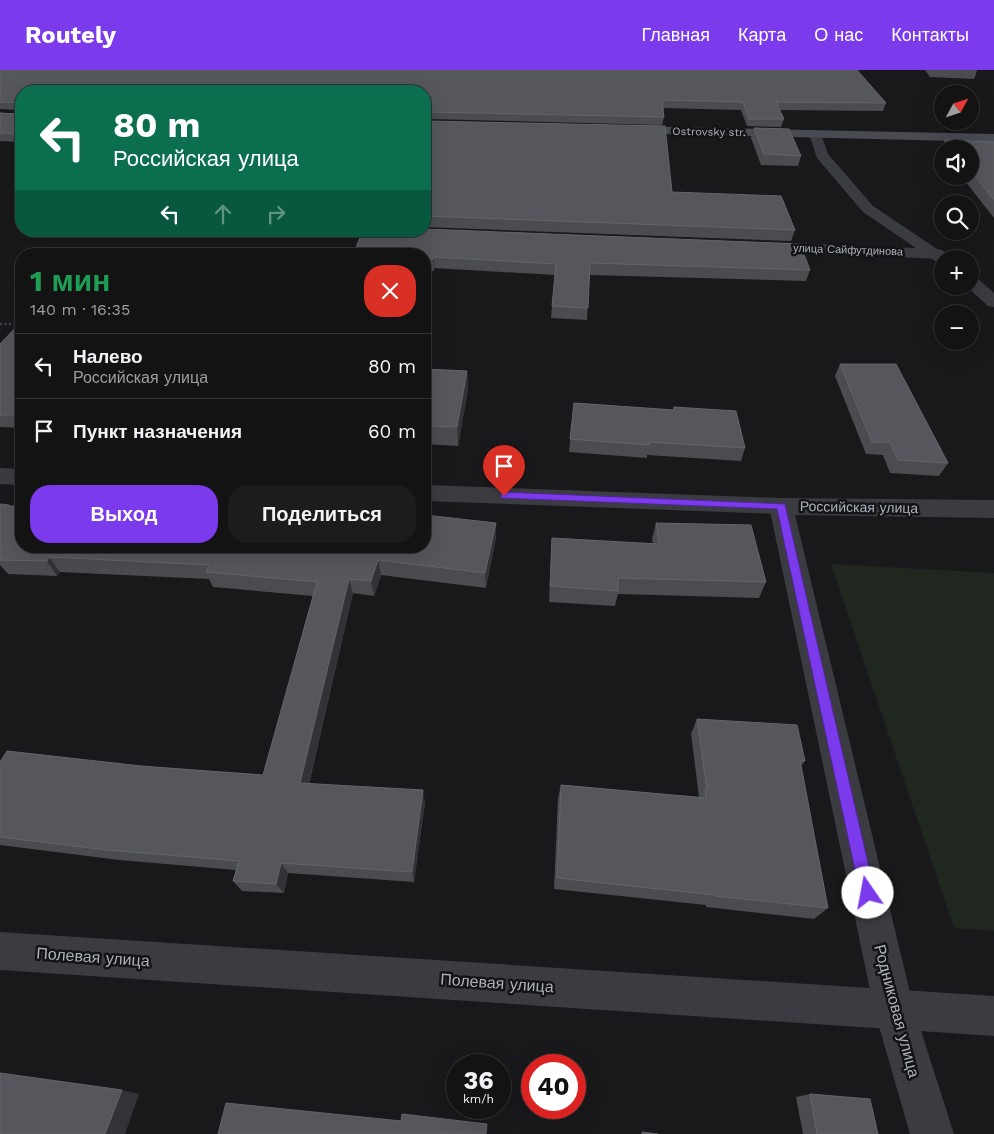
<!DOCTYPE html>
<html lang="ru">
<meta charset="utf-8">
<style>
body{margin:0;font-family:"Work Sans",sans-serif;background:#1c1c1d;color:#f1f3f6;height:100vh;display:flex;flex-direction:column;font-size:19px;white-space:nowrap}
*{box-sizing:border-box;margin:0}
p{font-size:16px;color:#9d9ea0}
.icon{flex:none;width:28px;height:28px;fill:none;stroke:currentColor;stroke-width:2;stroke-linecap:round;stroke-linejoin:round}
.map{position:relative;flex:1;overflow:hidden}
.side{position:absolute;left:15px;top:178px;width:416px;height:305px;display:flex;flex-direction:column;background:#131314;border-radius:20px;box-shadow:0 5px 20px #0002,0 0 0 1px #323234}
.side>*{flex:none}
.banner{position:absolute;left:15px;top:15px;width:416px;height:152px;border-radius:20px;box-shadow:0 5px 20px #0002,0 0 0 1px #323234;background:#0b6e4f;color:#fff;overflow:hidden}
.needle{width:32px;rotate:50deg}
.buttons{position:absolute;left:934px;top:15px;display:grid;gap:10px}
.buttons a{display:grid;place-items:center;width:45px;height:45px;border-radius:50%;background:#131314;box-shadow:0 5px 20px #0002,0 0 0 1px #323234;font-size:25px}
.speed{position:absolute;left:446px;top:984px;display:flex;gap:10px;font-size:25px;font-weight:700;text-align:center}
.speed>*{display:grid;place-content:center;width:65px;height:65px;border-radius:50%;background:#131314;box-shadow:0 5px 20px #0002,0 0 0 1px #323234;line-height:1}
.speed small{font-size:12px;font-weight:400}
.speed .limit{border:8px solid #d22;background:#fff;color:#111}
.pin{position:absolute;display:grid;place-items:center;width:42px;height:42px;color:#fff;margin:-51px -21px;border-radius:50% 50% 50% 0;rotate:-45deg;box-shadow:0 0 5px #0007}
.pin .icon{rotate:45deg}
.me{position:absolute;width:55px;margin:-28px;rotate:348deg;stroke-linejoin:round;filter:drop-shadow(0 0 4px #0008)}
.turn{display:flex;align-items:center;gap:18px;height:105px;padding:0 15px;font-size:22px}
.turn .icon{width:65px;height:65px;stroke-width:2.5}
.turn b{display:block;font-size:35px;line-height:42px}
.lanes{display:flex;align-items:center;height:48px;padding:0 15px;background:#0003;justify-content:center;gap:25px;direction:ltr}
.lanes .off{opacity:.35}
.round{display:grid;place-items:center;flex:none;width:52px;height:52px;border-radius:20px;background:#1c1c1d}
.head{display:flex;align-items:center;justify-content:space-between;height:85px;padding:0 15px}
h1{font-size:30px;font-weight:700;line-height:38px;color:#1e9e55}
.cta{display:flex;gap:10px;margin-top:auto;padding:10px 15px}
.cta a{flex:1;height:58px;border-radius:20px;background:#7c3aed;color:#fff;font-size:20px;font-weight:700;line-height:58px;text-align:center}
.cta a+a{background:#1c1c1d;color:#f1f3f6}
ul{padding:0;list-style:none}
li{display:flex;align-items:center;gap:15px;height:65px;padding:0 15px;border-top:1px solid #323234}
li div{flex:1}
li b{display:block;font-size:19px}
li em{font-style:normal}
header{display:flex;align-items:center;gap:30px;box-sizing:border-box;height:70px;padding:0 25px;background:#7c3aed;color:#fff}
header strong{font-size:24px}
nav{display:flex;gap:28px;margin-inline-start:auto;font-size:18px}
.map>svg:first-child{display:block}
</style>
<header>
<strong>Routely</strong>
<nav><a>Главная</a><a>Карта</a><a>О нас</a><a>Контакты</a></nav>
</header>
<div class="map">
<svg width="994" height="1064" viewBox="0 0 994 1064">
<rect width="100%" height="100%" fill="#19191b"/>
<path fill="#1f271f" d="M831,494L994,503V861L954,858Z"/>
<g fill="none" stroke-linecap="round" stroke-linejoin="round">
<path stroke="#404348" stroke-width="2.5" stroke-dasharray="2 2.5" stroke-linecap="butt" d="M0,254H21"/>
<g fill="#3a3c41" fill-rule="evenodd">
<path d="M765,172L938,179L944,181L946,184L944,187L938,189L759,180L757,177L759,174Z"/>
<path d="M0,398L21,399V415L0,414Z"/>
<path d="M425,415L781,428L790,430L793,436L790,442L781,444L425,431Z"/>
<path d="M0,862L994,926V966L0,900Z"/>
</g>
<g fill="#3a3c41" fill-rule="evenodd">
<path d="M815,60L821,64L828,84L873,136L952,189H942V194L938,193L863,142L817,88L809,64Z"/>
<path d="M970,206L976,207L994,223V237L988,236L966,216H970Z"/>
<path d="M781,428L994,430V448L795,445L914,939L954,1064H910L874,939L769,436L772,430Z"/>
</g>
<path fill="#484b51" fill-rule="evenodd" d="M628,56L994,64V72L624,63L622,60L624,57Z"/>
</g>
<g fill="#4a4c50">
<path d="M0,0L886,33L883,41L779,40L784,49L781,57L747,56L741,40L663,38L664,47L662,55L428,49V42L431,32H425V21H21V72L0,71V43L17,44L19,42V40L0,39Z"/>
<path d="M925,0H976L977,1L974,9L930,7Z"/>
<path d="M425,51L672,122L795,160L791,171L425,157Z"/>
<path d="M754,58L801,86L798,96L761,95L751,68Z"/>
<path d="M945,70L994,72V148L961,106H970V79H942V82L941,80Z"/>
<path d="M425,184L810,200L806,211L589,205L587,250L551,248L555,205L434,198V201L425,200Z"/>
<path d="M21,252V358L0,357V274Z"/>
<path d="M840,294L948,393L939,406L890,403L883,385L866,384L835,306Z"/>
<path d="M425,299L467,301L468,319L458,376L425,374Z"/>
<path d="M574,333L673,340L674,337L745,378L741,391L647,385V388L569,382Z"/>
<path d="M0,434L21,476L496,453V468L486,518L381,505L374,526L353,523L309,714L425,732L414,812L288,803L284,823L242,821L233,811L236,800L119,790L0,775V692L141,696L263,705L313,526L213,517L209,509L60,502L57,506L8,504L0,495Z"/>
<path d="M656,453L766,512L759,528L618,524L615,536L549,532L552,468L653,474L652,469Z"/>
<path d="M697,649L805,691L801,696L828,838L814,849L706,837V835L554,819L558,728L561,715L699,727L691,664Z"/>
<path d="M810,1024L878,1064H803L796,1027Z"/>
</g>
<g fill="#323336">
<path d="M434,187V201L433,189Z"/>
<path d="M467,301L468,319L458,376L457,357Z"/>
<path d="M496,453V468L486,518L485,503Z"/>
<path d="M49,487L60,502L57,506L47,491Z"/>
<path d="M378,490L381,505L374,526L371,511Z"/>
<path d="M349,509L353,523L306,725L300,713Z"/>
<path d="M423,720L425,732L414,812L412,802Z"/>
<path d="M281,793L288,803L284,823L276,814Z"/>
<path d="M122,1020L139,1024L125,1064H105Z"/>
</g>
<g fill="#55575c" stroke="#62656a">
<path d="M0,0H857L886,33L776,32L784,49H749L743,32L662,30L664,47L428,42L434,25H425V21H21V64L0,63V43L17,44L19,42V33L0,32Z"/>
<path d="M425,51L665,56L672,122L781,126L795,160L425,146Z"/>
<path d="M754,58L789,59L801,86L764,84Z"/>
<path d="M945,70L994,72V130L970,100V79H952Z"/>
<path d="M425,159L800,174L810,200L590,193L588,238L552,236L556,194L434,187L433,189H425V184H353L363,161H425Z"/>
<path d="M21,252V345H0V274Z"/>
<path d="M840,294H896L948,393L898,390L890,372H872Z"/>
<path d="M425,299L467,301L457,357L425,356Z"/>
<path d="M574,333L674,340V337L736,341L745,378L649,372L650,375L570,369Z"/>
<path d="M0,434L9,435L8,436H21V476H425V445L496,453L485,503L378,490L371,511L349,509L300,713L423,720L412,802L281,793L276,814L233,811L239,791L107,780L0,767V692L7,681L141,696L263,705L317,512L206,502L209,495L49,487L47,491L0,490V484L2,481H0Z"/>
<path d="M656,453L751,455L766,512L618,508V521L550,516L552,468L659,474Z"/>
<path d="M697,649L797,655L805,691L800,690L828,838L715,826V825L557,808L561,715L706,728L705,720H707Z"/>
<path d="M0,1003L122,1020L105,1064H0Z"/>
<path d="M810,1024L870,1029L878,1064H817Z"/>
<path d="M226,1033L401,1051L402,1044L487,1054L486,1064H218Z"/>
<path d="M642,1062L658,1064H642Z"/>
</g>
<path fill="#7c3aed" stroke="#51269a" d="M504,422L785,434L875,823L873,828L868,831L862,828L860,823L777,439L501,428V423Z"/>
<g text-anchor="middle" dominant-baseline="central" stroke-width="5" stroke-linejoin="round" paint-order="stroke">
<g font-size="11" fill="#abb2bb" stroke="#141416">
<text transform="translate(709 62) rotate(1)">Ostrovsky str.</text>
<text transform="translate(848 180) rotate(2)">улица Сайфутдинова</text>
</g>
<g font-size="14" fill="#abb2bb" stroke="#141416">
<text transform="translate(859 437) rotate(1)">Российская улица</text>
</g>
<g font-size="16" fill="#abb2bb" stroke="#141416">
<text transform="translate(93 887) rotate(4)">Полевая улица</text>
<text transform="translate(497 913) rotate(4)">Полевая улица</text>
<text transform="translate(897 941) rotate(75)">Родниковая улица</text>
</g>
</g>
</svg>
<div class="buttons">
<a><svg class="needle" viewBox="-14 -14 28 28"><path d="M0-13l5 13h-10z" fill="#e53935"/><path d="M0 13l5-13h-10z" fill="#9d9ea0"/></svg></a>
<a><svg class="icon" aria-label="sound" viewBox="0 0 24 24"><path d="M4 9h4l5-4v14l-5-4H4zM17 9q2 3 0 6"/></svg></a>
<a><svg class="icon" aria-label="search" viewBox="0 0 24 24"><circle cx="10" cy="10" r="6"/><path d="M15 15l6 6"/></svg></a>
<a>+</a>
<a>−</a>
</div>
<div class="speed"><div>36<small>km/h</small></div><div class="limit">40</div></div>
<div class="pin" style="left:504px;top:426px;background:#d93025"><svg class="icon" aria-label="arrive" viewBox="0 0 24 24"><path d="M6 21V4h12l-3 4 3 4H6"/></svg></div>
<svg class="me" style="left:868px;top:823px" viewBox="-20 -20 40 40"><circle r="19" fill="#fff"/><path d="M0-13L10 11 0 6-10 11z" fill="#7c3aed"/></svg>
<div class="banner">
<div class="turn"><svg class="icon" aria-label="left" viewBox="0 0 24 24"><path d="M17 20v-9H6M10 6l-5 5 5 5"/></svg><div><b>80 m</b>Российская улица</div></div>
<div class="lanes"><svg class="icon" aria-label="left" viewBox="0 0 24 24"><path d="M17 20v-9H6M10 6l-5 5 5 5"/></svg><svg class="icon off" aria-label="ahead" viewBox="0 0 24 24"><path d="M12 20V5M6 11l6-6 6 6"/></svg><svg class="icon off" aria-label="right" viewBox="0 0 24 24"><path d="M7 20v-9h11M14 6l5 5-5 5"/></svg></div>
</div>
<section class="side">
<div class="head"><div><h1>1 мин</h1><p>140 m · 16:35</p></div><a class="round" style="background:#d93025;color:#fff"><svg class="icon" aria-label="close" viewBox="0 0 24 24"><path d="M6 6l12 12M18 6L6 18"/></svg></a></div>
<ul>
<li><svg class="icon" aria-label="left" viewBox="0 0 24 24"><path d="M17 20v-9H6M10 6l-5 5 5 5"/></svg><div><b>Налево</b><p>Российская улица</p></div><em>80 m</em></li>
<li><svg class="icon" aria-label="arrive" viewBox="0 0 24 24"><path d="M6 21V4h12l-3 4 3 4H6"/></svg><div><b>Пункт назначения</b></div><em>60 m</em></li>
</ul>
<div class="cta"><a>Выход</a><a>Поделиться</a></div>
</section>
</div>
